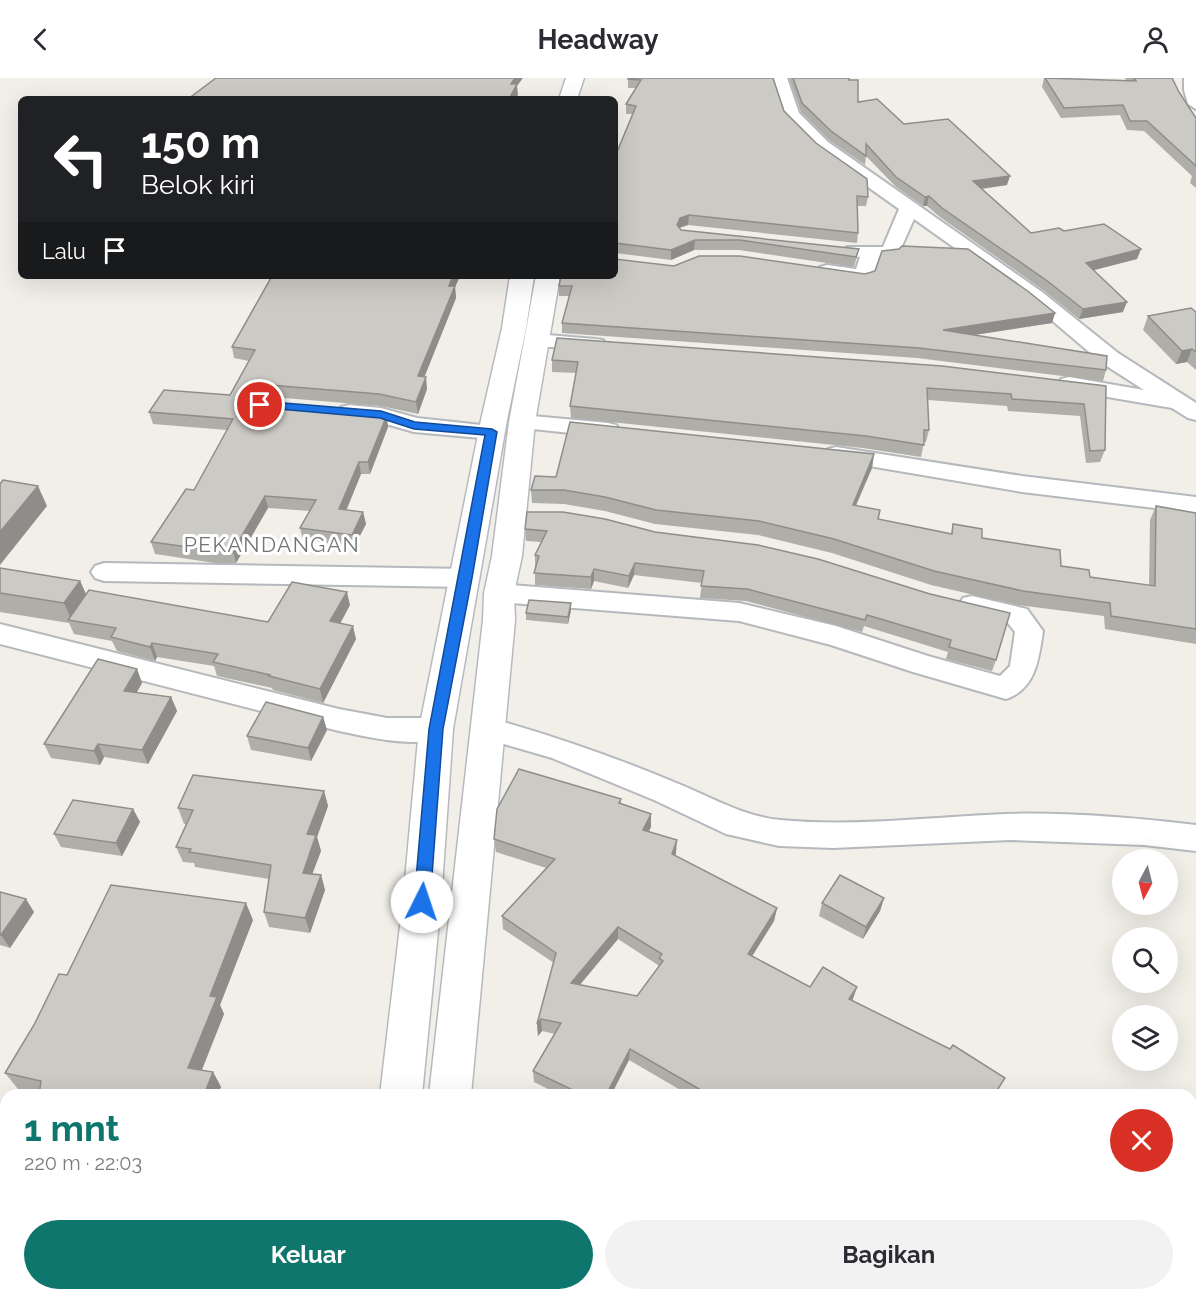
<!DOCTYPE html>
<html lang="id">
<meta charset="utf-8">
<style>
body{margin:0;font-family:Raleway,sans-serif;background:#f2f2f3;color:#2b2b33;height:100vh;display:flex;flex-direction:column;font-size:22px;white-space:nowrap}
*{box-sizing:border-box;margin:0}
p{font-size:20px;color:#7c7c81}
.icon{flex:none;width:33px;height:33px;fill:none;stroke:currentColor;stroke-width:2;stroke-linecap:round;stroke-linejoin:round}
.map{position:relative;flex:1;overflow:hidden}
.sheet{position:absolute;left:0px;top:1011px;width:1197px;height:212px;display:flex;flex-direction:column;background:#fff;border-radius:18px 18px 0 0;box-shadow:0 6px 24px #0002}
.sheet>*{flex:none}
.guide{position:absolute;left:18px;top:18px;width:600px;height:183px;border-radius:9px;box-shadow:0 6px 24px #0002;background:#202124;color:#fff;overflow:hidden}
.needle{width:39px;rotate:187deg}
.tools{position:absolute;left:1112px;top:771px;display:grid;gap:12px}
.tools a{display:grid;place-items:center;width:66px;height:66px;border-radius:50%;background:#fff;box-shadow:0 6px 24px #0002;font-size:30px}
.pin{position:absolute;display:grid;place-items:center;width:51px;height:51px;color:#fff;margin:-26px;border:3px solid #fff;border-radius:50%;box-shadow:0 2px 6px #0007}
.me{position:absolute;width:66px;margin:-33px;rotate:4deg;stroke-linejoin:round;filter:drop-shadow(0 0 4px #0008)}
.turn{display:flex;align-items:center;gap:21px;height:126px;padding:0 24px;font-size:27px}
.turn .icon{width:78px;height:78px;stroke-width:2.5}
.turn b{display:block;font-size:42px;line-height:51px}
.then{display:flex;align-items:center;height:57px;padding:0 24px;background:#0003;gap:12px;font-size:22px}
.round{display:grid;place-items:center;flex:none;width:63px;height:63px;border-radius:32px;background:#f2f2f3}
.headline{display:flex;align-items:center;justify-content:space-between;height:102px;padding:0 24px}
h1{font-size:36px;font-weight:700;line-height:45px;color:#0f766e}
.button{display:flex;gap:12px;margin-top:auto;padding:12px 24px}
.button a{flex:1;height:69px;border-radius:36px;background:#0f766e;color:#fff;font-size:24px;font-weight:700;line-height:69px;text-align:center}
.button a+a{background:#f2f2f3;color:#2b2b33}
header{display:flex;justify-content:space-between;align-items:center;height:78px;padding:0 24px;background:#fff;font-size:27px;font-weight:700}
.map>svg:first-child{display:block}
</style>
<header><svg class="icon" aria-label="back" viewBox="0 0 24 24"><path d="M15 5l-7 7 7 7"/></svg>Headway<svg class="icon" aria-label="person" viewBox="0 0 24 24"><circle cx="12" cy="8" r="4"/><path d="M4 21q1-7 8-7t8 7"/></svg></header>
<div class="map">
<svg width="1196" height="1222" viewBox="0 0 1196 1222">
<rect width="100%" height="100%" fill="#f1efe8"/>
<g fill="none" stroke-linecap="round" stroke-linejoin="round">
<defs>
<g id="minor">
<path d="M771,0H787L799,35L828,64L1042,214L1118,275L1196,325V342L1188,340L1172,330L1061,311L1058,306L1061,301L1069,299L1144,312L1102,285L1028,222L914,141L897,179L879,180L871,202L864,204L820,197L817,193L820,189L827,187L856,191L860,179L847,177L844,173L847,169H883L899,131L816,72L785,41Z"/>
<path d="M1184,0H1196V31L1188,26L1184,12Z"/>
<path d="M536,256L595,261L603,262L606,267L603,272L595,273L528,267L525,262L528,257Z"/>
<path d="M349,327L381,330L417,340L500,349L504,354L500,359L492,361L414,354L379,344L341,339L338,334L341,329Z"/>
<path d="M522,337L608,345L616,347L620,352L616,357L608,359L514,349L511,344L514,339Z"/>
<path d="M836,369L1022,398L1196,419V435L1022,414L828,381L824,376L828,371Z"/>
<path d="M104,485L466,491L475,494L479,500L475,506L466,509L104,503L95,500L91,494L95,488Z"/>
<path d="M499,506L739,525L836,548L928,578L1000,598L1010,588L1015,554L1008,545L963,534L959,527L963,520L972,518L1027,531L1043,553C1039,580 1036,611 1006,621L913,594L831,567L739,543L499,524L490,521L486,515L490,509Z"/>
<path d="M0,546L339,631L387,640H436L446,643L451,651L446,659C413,670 373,660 339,653L0,566Z"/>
<path d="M486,639C551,657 612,678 674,704C710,718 741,738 780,742C854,749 932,739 1006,736C1066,734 1136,740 1196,747V773L1144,767L1010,762L833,770L779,768L726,756L654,722L552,680L476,658L471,650L476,642Z"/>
</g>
<g id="secondary">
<path d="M566,0H584L577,21H559Z"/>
<path d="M510,198H534L526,250L507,342L453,651L441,823L422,1017H380L403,823L419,651L481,342L502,250Z"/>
<path d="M536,198H560L535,344L522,478L514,515L515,542L471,1017H429L483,542L484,515L492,478L509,344Z"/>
<path d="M351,1216H399L398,1222H350Z"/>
<path d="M407,1216H455L454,1222H406Z"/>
</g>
</defs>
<use href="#minor" stroke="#b5b8bc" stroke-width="4"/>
<use href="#secondary" stroke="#b6babf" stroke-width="3"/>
<use href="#minor" fill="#fff" fill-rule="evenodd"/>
<use href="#secondary" fill="#fff" fill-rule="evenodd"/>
</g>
<g fill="#afaea9" fill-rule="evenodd">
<path d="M622,0H773L784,33L868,119L866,128H857L858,155L857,165L688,147L679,150L681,152L859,171L854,189L739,172H694L671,182L615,175V79L633,36H626V26L636,10H628V0Z"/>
<path d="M789,0H849V2L858,24L904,46L1007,107L982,111L1031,155L1064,153L1141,171L1137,181L1093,192L1123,234L1079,241L1043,212L940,139L927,128H923L895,108L866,78L865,87L829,62L801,34Z"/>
<path d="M1044,0L1127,3L1125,0H1172L1179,14L1196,40V110L1190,105L1192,98L1144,53L1127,52L1120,37L1061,40L1042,9Z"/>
<path d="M272,198H460L455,209L456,220L424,299L427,311L418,336L381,328L260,318L251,320L250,322L388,349L370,396H361L346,432L363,434L366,446L354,469L303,462L300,450L310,433L268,430L236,485H215L155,476L151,464L194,412L227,352L153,346L149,334L230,317L249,283L234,280L232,269Z"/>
<path d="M559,208L1055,235L1052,245L974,257L1106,292L1103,303L917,280L562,255V245L570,218H559Z"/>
<path d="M1196,234V292L1187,284L1176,286L1143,252L1148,238Z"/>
<path d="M552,282L1106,308L1105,372L1100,384L1086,385L1080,338L1008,333L1007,328L928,322L929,352L926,364H924L921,379L863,370L571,340L570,328L576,295L552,294Z"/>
<path d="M874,376L872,390L856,428L878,442L951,456L953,446L982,460L1090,499L1149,508L1150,442L1156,428L1196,435V566L1105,551L1104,538L1018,527L931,507L832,475L758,457L655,446L605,433L564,426L532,425L531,412L556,399Z"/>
<path d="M525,451L655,454L758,467L996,582L992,593L946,581L948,574L864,548L862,554L746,523L700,520L702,505L634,497L628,510L594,503L591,511L535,507V477L541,464L526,463Z"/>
<path d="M0,490L80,503L86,516L268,544L350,527L340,545L356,561L323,625L273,612L272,610L217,598L214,588L157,579L155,583L117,573L112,563L74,556L69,545L0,534Z"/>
<path d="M571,525V532L568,546L526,542V535Z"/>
<path d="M137,591L142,605L137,614L171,619L177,633L148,686L104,679L100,687L51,680L44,666Z"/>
<path d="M323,639L327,652L311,683L251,672L247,658Z"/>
<path d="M324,713L328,728L317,759L321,773L312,796L321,797L325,812L310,855L269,849L264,834L269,801L195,789L194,785L183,784L176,769L187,746H184L178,730Z"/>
<path d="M621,721V725L651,736V749L648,754L676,775L675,778L777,830L774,843L752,878L810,909L853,921L852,923L995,1017H689L629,982L611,1017H560L534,1004L533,993L555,956L542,953L538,958L537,946L554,885L503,851L502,838L546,790L496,774L494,761ZM618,861L658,887V890L637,918L580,907Z"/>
<path d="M133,731L140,744L122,778L61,769L54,756Z"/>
<path d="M0,814L34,834L10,870L0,867Z"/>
<path d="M884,820L880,833L863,861L819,838L822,825Z"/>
<path d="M253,842L220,927L224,936L202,992L213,994L221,1009L39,1016L18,1011L5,995L67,897Z"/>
<path d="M6,1034V1195H0V1037Z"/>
<path d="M771,1216H906L903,1222H778Z"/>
</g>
<g fill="#8f8d8a">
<path d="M515,0H523L517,8L518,17L515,21H509L511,6Z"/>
<path d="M1010,98L1007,107L971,112L973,103Z"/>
<path d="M929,118L927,128H923L925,119Z"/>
<path d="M689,137L688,147L679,150L677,147L680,140Z"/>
<path d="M695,162L694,172L671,182V172Z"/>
<path d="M1141,171L1137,181L1083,195L1086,185Z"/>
<path d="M453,198H460L455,209L456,220L420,310L418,298L449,208Z"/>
<path d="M1127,224L1123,234L1079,241L1083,231Z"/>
<path d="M1055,235L1052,245L941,262L943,252Z"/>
<path d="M1192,271L1187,284L1176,286L1182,273Z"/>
<path d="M426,299L427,311L418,336L416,324Z"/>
<path d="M257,306L260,318L251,320L247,326L244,314L249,308Z"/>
<path d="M387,337L388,349L370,396L368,384Z"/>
<path d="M874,376L872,390L850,440L853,427Z"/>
<path d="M359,384L361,396L342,443L339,431Z"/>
<path d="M38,408L47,428L0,487V454Z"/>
<path d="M265,418L268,430L236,485L233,473Z"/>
<path d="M363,434L366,446L354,469L352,457Z"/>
<path d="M635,485L634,497L628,510L629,498Z"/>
<path d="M594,491V503L591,511V499Z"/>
<path d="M80,503L89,523L72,543L64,525Z"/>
<path d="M347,514L350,527L334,557L330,543Z"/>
<path d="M571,525V532L568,546V539Z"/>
<path d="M353,548L356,561L323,625L320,611Z"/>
<path d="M152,565L157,579L155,583L150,569Z"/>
<path d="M137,591L142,605L130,626L124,613Z"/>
<path d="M171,619L177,633L148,686L142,672Z"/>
<path d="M323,639L327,652L311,683L308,670Z"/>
<path d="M98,666L104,679L100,687L94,673Z"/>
<path d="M324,713L328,728L317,759L321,773L307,810L303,795L307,756Z"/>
<path d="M133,731L140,744L122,778L116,765Z"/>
<path d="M651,736V749L643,765V752Z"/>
<path d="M677,762L676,775L671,789L672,776Z"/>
<path d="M321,797L325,812L310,855L305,840Z"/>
<path d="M884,820L880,833L863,861L866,849Z"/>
<path d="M26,821L34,834L10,870L1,857Z"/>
<path d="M246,825L253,842L220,927L224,936L196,1006L188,990L210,918Z"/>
<path d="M777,830L774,843L746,888L748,876Z"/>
<path d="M618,849V861L571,917V905Z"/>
<path d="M857,909L853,921L845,933L849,921Z"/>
<path d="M541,941L542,953L538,958L537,946Z"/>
<path d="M630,971L629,982L611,1017H606Z"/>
<path d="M213,994L221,1009L218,1017H204Z"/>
<path d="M128,1216H143L141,1222H126Z"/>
</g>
<g fill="#cccac5" stroke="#8f8d8a" stroke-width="1.5" fill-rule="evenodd">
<path d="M216,0H515L511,6H517L509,21H188Z"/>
<path d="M628,0H773L784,33L816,65L867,101L868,119L857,118L858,155L689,137L680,140L677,147L681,152L859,171L856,179L740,162H695L671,172L615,165V79L636,28L626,26L641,2L628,1Z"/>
<path d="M793,0H849V2H858V24L877,21L904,46L948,41L1010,98L973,103L1031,155L1059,150L1064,153L1104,146L1141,171L1086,185L1127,224L1083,231L1046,202L942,130L929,118L925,119L896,99L866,66V78L831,53L802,25Z"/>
<path d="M1045,0L1136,3L1134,0H1172L1179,14L1196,40V88L1147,43H1130L1123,27L1064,30Z"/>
<path d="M902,168L968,171L1029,214L1055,235L943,252L1107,278L1106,292L919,270L562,245L572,208H559L561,198H615V181L674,188L699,178H740L865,196L875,193L882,173L899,171Z"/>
<path d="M272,198H453L449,208H455L418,298L426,299L416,324L379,316L257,306L249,308L244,314L249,322L387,337L368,384H359L339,431L363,434L352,457L300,450L316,422L265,418L233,473L211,472L151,464L186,411L194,412L233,341L149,334L164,312L230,317L255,272L232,269Z"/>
<path d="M1191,230L1196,234V274L1192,271L1182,273L1148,238Z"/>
<path d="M557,260L942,288L1106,308L1105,372L1090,373L1084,326L1012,321L1011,316L927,310L929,352H924V367L866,358L570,328L578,284L552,282Z"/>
<path d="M570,344L874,376L853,427L880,432L878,441L952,456L953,446L982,451V460L1060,472L1061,488L1089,492L1090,499L1155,508L1156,428L1196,435V551L1111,538L1110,525L1023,513L934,493L834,461L759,443L656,432L605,419L564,412H531L535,398L556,399Z"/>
<path d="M3,402L38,408L0,454V406Z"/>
<path d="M527,434H563L605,441L655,454L758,467L818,481L930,516L1010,535L996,582L949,569L951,562L867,537L865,542L747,511L701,508L704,493L635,485L629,498L594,491L591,499L534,495L539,478L535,477L547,453L525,451Z"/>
<path d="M0,490L80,503L64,525L0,515Z"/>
<path d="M292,504L347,514L330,543L353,548L320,611L269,598L270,597L213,584L218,576L152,565L150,569L111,559L116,550L68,542L89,512L268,544Z"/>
<path d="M529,522L571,525L568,539L526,535Z"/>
<path d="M98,581L137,591L124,613L171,619L142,672L98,666L94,673L44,666Z"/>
<path d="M266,624L323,639L308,670L247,658Z"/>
<path d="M519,691L621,721L619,725L651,736L643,752L677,762L672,776L777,830L748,876L810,909L823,889L857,909L849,921L950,971L953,967L1005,1000L994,1017H704L706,1015L630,971L606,1017H583L533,993L561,945L541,941L537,946L556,875L502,838L555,781L494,761L497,731ZM618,849L662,876L659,880L663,883L637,918L571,905Z"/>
<path d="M193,697L324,713L307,756L316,757L303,795L321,797L305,840L264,834L271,787L189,774L191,771L176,769L193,732L178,730Z"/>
<path d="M73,722L133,731L116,765L54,756Z"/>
<path d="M840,797L884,820L866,849L822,825Z"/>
<path d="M111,807L246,825L210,918L217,919L188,990L213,994L204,1017H39L41,1003L5,995L34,947L59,896L67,897Z"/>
<path d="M0,814L26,821L1,857H0Z"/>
<path d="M2,1034H6V1185L0,1184V1114L1,1112H0V1037Z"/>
<path d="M6,1198V1216H128L126,1221L130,1222H0V1212Z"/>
<path d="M785,1216H906L903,1222H827L825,1221V1222H792Z"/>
</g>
<path fill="#1a73e8" stroke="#114b97" stroke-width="1.5" d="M260,323L381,333L415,344L492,351L497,354L472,500L443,651L430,824L428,828L422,830L417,828L414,824L429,651L485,357L414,351L380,340L257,329V324Z"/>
<g text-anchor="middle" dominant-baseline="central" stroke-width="6" stroke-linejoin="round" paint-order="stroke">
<g font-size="21" letter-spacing="1.5" fill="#70757a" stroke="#fff">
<text x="272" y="466">PEKANDANGAN</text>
</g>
</g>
</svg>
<div class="tools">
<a><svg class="needle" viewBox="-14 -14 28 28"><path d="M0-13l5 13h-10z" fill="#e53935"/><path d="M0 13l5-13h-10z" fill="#7c7c81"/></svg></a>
<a><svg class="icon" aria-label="search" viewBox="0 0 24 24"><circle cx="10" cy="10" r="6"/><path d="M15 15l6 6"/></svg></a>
<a><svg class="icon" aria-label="layers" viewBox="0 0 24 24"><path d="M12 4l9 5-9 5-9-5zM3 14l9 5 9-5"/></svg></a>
</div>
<div class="pin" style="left:260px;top:327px;background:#d93025"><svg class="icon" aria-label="arrive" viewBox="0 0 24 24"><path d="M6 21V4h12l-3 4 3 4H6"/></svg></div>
<svg class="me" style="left:422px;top:824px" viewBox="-20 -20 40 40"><circle r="19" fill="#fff"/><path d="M0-13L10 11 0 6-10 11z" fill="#1a73e8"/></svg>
<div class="guide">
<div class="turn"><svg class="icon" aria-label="left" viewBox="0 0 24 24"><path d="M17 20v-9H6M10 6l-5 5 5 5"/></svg><div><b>150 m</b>Belok kiri</div></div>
<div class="then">Lalu<svg class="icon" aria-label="arrive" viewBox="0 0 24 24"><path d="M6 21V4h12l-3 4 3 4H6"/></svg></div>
</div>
<section class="sheet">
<div class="headline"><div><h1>1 mnt</h1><p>220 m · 22:03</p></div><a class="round" style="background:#d93025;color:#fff"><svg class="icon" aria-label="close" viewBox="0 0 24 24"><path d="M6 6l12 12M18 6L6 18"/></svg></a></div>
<div class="button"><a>Keluar</a><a>Bagikan</a></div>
</section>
</div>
